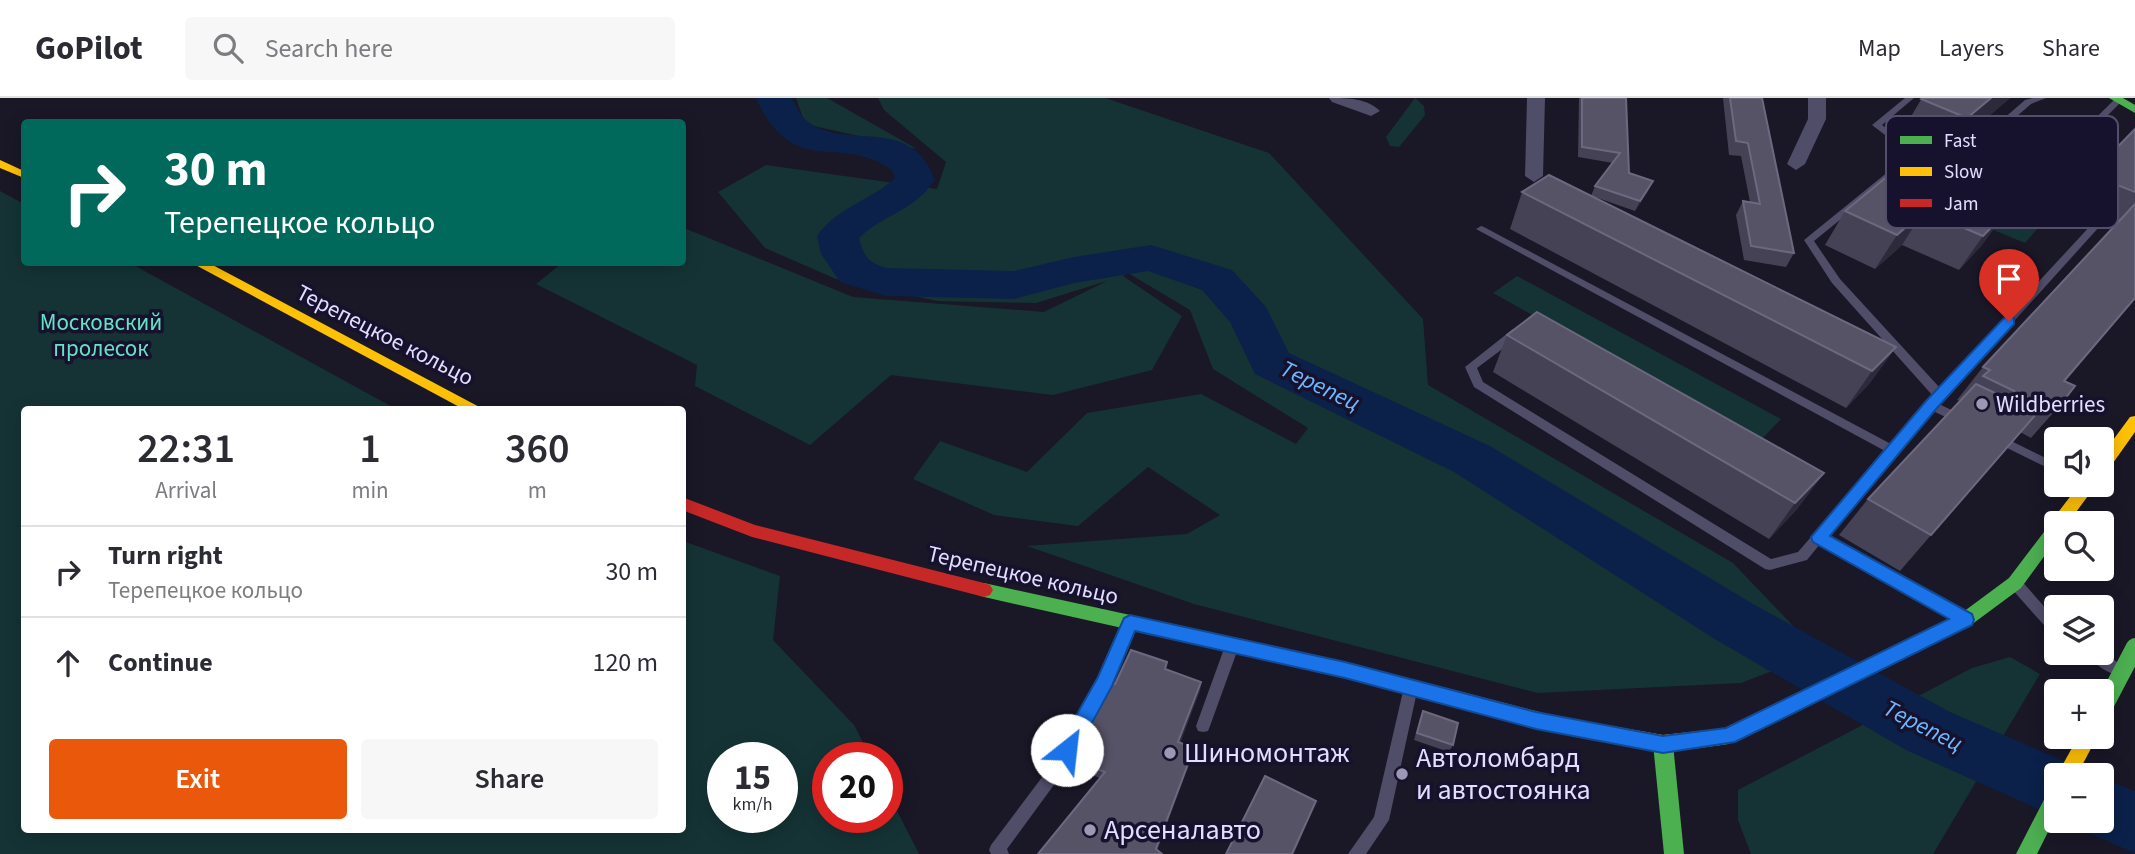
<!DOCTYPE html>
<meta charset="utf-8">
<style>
body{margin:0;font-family:"Source Sans 3",sans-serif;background:#f7f7f7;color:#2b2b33;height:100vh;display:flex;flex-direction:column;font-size:26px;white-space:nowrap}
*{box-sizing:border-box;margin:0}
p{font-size:23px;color:#7c7c81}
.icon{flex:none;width:38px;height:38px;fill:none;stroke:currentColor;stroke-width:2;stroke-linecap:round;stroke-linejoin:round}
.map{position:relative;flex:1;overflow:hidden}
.side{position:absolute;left:21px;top:308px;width:665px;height:427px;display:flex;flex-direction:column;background:#fff;border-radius:7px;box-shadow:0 4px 18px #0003}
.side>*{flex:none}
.top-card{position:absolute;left:21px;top:21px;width:665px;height:147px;border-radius:7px;box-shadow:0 4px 18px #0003;background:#00695c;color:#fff;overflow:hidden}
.controls{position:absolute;left:2044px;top:329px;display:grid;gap:14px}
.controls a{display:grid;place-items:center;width:70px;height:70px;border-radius:7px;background:#fff;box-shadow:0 4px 18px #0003;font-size:35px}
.speed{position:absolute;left:707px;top:644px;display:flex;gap:14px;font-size:35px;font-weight:700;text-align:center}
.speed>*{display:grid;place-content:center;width:91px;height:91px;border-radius:50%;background:#fff;box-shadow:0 4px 18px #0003;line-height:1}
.speed small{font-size:18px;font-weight:400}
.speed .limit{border:10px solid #d22;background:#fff;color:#111}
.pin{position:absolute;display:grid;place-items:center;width:60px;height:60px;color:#fff;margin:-72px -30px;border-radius:50% 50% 50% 0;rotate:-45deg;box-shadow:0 0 7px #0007}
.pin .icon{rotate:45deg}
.me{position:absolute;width:77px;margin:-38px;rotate:29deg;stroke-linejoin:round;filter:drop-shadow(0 0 5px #0008)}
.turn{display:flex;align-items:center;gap:24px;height:147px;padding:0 28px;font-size:32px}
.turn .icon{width:91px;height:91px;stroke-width:2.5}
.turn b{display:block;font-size:49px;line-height:60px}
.eta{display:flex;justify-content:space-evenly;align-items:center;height:119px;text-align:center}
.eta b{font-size:42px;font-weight:600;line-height:49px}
.action{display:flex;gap:14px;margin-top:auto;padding:14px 28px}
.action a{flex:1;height:80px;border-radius:7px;background:#ea580c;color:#fff;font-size:28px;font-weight:600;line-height:80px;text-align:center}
.action a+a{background:#f7f7f7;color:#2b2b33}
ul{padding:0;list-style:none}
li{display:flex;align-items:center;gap:21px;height:91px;padding:0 28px;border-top:2px solid #e1e1e2}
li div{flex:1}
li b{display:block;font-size:26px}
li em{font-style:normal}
header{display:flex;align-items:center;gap:42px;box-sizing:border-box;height:98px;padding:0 35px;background:#fff;border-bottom:2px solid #e1e1e2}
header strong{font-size:33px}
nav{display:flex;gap:38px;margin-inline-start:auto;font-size:24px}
.search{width:490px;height:63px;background:#f7f7f7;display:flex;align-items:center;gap:18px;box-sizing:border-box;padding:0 24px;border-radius:7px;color:#7c7c81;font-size:26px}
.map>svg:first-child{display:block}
</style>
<header>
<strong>GoPilot</strong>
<div class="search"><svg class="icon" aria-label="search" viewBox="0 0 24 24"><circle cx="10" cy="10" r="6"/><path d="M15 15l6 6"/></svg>Search here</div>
<nav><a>Map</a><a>Layers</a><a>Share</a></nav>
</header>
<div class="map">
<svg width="2135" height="756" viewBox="0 0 2135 756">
<rect width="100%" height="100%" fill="#1a1727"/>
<g fill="#153335" fill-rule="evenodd">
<path d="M796,0H827L917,51L805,26Z"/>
<path d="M878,0H1105L1269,55L1423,221L1428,287L1733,465L1819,555L1741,585L1538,595L1194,506L1027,448L1187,436L1220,417L1148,369L1078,428L994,417L913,381L940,343L1027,374L1087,315L1201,296L1296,346L1308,330L1213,271L1190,212L1128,175L1123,178L1182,218L1152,272L1053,297L891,277L810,347L695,288L697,267L536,186L562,165L682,164L684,130L853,199L1044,214L1107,183L1036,205L937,203L836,181L765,150L718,94L766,67L937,91L946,64L884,12Z"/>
<path d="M1415,0L1424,8L1425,17L1399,49L1390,48L1386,39Z"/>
<path d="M0,93L24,106V164L130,165L396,311L24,312V732H682L683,443L780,478L773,542L854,627L871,660H828V719H887V693L919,756H0ZM723,660H782V719H723Z"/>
<path d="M2012,108L2046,121L2025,145L1991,131Z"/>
<path d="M1517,178L1781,321L1759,344L1493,195Z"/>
<path d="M2010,559L2040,576L1933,756H1751L1738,722V692L1972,570Z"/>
</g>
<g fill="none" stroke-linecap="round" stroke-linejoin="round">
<g fill="#0b214a" fill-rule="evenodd">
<path d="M756,0H792C796,8 800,17 807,23C846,54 911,15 935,82C912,115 885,115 859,140C864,160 869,165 887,170L1014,173L1074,159L1151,147L1232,172L1266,209L1289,255L1490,348L1753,506L1950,614L2078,669L2082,677H2056V719L1906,652L1713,540L1454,374L1255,276L1230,224L1202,192L1148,173L1074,185L1014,201L886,198L840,184L821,156L817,138C837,109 870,103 895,80L892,72C839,34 794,83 756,0Z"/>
<path d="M2102,680L2135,693V755L2079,731L2076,723H2102Z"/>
</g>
<g fill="#4f4d68" fill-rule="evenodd">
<path d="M1905,0H1914L1882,27L1921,56L1814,143L1840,181L1940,290L2092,126L2095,125L2100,128L1939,306L1966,319L1968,322L1966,325H1958L1933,313L1828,438L1966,515L1968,519L1966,523L1961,525L1820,446L1807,462L1770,472L1765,471L1474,289L1465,269L1513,231H1521L1522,234L1521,237L1477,270L1483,284L1771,461L1798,454L1885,353L1476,131L1481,128L1484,129L1891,346L1933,298L1832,185L1804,142L1910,56L1872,27Z"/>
<path d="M2033,0H2046L2031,6L1985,46H1979V42L2025,2Z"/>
<path d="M2116,0L2123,2L2042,83H2022L1975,62L1976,57H1982L1984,60L2026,78H2037Z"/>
<path d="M1997,336L2056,365V374L1993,343L1991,340Z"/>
<path d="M2015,480L2020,481L2056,522V537L2051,535L2010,489L2008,485L2010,481Z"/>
<path d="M1130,519L1135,521L1137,525L1110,587L1059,680L1007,751L1009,756H991L989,752L991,747L1049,670L1099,580L1125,521Z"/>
<path d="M1232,542L1237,544L1239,548L1210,628L1208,633L1203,634L1198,633L1196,628L1225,548L1227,544Z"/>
<path d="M2102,554L2123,568L2125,572L2123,576C2111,580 2097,566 2087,559L2085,555Z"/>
<path d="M1411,583L1416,585L1418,589L1389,722L1366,756H1348L1374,719L1404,589L1406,585Z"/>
</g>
<g fill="#4f4d68" fill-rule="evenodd">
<path d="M1329,0C1347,0 1367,0 1380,13L1371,18L1332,4Z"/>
<path d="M1527,0H1545L1543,78L1534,84L1525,78Z"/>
<path d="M1808,0H1826V21L1805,66L1796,72L1787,66L1808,21Z"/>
</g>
<g fill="#4caf50" fill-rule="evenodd">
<path d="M2109,0H2123L2135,7V15Z"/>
<path d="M2056,424L2061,425H2056V442L2021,490L1971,527L1927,548L1921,550L1915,548L1912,543L1915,538L1959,517L2009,480L2050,426Z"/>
<path d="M984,485L1345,564L1555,618L1562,620L1564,626L1562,632L1555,634L1345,580L984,499L978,497L975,492L978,487Z"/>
<path d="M1663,637L1670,640L1673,646L1684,756H1664L1653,646L1656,640Z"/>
<path d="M2056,689V718L2037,756H2016L2049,692Z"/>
</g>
<g fill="#ffc107" fill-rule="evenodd">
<path d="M0,62L24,73V80L0,70Z"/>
<path d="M190,164H207L485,312H465Z"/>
<path d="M2135,318V334L2108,372L2102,374V357L2130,319Z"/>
<path d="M2079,387H2096L2068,425H2056V430L2053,429L2051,425L2053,421Z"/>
<path d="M1921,536L1927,538L1930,543L1927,548L1728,646L1663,655L1555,634L1548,632L1546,626L1548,620L1555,618L1663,637L1726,630Z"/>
<path d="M2078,639H2097L2077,677H2057Z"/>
</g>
<path fill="#c62828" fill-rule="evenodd" d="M682,399L755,427L984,485L990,487L993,492L990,497L984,499L752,439L682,412Z"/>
<path stroke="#4caf50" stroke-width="18" d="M2102,612L2135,549"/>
</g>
<g fill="#464255">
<path d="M1579,0H1626L1629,75L1648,93L1635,113L1592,98L1896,249L1869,286L1846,310L1510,131L1522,94L1591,98L1595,88L1613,65L1578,59Z"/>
<path d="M1723,0H1762L1794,155L1786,169L1744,162L1736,117L1743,103L1750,104L1741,58L1729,57Z"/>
<path d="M1922,0H2010L1977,28L2008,40L1985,73L1960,96L2006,114L1981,148L1959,172L1902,147L1875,171L1825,147L1845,113L1926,48L1900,37Z"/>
<path d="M2135,31V200L2064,283L2061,306L2031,340L2020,334L1900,473L1839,437L1868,401L1960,303L1957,302L1983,269L2117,126L2074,109L2082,99L2076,97L2099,68Z"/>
<path d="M1507,237L1824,375L1797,411L1769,441L1493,274Z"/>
<path d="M1166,572L1201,584L1200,592L1180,645L1192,658L1157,752L1037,756L1100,680L1075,671L1076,663Z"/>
<path d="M1423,613L1453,647L1449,654L1414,642L1420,620Z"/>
</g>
<g fill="#2d2a3b">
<path d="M1991,0H2010L1944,56L1967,20Z"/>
<path d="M2008,40L1985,73L1935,118L1949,91Z"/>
<path d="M1653,83L1648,93L1635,113L1640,103Z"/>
<path d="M1924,113L1902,147L1875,171L1897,137Z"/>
<path d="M2006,114L1981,148L1959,172L1983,138Z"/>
<path d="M1896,249L1869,286L1846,310L1872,273Z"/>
<path d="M1824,375L1797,411L1769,441L1795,405Z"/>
<path d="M1201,584L1200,592L1177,652L1178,644Z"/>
<path d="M1194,650L1192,658L1156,756V751Z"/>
<path d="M1316,703L1311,716L1294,756H1292Z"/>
</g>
<g fill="#575367" stroke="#6c687f" stroke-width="2">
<path d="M1582,0H1626L1629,75L1653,83L1640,103L1595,88L1620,55L1582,49Z"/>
<path d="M1730,0H1762L1794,155L1751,148L1743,103L1760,106L1748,45L1736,43Z"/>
<path d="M1922,0H1991L1967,20L1921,1Z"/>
<path d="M1959,20L2008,40L1949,91L2006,114L1983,138L1924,113L1897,137L1845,113Z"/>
<path d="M2135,31V94L2097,79L2106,70L2099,68Z"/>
<path d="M1549,77L1896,249L1872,273L1522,94Z"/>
<path d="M2135,106V200L2064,283L2075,288L2061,306L2049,300L2043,307L1983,278L1990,272L1983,269Z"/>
<path d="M1537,214L1824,375L1795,405L1507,237Z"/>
<path d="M1976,286L2037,315L1931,437L1868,401Z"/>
<path d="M1131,552L1167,564L1165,571L1201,584L1178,644L1194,650L1156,751L1162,756H1038L1105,674L1076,663L1110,585L1115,586Z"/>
<path d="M1423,613L1458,625L1453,647L1417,635Z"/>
<path d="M1265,678L1316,703L1292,756H1226Z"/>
</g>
<path fill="#1a73e8" stroke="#114b97" stroke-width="2" d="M2009,218L2014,220V226L1937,310L1830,438L1972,516L1974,522L1972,527L1735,644L1663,655L1536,631L1345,580L1135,533L1112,588L1074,658L1067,660L1060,658L1057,652L1060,646L1098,579L1124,520L1130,517L1345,564L1536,614L1663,638L1726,630L1949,521L1813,444L1811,439L1926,303L2004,220Z"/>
<g fill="#9c98b3" stroke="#16112d" stroke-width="2.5">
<circle cx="1982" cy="306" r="7"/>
<circle cx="1170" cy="655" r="7"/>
<circle cx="1402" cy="676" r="7"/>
<circle cx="1090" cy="732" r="7"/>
</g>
<g text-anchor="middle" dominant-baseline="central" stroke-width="7" stroke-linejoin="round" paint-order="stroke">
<g font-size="23" fill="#65e3c6" stroke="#16112d">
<text x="101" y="224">Московский<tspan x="101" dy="26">пролесок</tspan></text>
</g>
<g font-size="23" fill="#e2deff" stroke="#16112d">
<text transform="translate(385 237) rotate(27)">Терепецкое кольцо</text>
<text transform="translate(1023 477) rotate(13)">Терепецкое кольцо</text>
</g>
<g font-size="23" fill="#e2deff" stroke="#16112d" text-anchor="start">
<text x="1996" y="306">Wildberries</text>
</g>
<g font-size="24" font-style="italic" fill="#6cb9ff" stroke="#16112d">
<text transform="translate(1320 288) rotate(26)">Терепец</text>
<text transform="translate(1923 628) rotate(27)">Терепец</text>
</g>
<g font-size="28" fill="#e2deff" stroke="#16112d" text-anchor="start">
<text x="1184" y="655">Шиномонтаж</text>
<text x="1416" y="660">Автоломбард<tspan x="1416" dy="32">и автостоянка</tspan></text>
<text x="1104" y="732">Арсеналавто</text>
</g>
</g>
<rect x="1886" y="18" width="232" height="112" rx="10" fill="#16112d" stroke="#534e6c" stroke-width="2"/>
<rect x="1900" y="38" width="32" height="8" fill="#4caf50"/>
<rect x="1900" y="69" width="32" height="9" fill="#ffc107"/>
<rect x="1900" y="101" width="32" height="8" fill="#c62828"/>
<g font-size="19" fill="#e2deff">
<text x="1944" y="49">Fast</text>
<text x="1944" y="80">Slow</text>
<text x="1944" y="112">Jam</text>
</g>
</svg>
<div class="controls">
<a><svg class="icon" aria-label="sound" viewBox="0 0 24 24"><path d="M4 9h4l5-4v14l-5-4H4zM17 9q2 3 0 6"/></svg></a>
<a><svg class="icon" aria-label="search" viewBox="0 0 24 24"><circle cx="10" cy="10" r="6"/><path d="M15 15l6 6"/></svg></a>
<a><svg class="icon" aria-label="layers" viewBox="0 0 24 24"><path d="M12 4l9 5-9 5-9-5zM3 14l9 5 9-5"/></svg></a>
<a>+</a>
<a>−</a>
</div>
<div class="speed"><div>15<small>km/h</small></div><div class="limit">20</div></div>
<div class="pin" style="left:2009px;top:223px;background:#d93025"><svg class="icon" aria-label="arrive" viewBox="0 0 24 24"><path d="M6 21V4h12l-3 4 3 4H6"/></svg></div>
<svg class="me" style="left:1067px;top:652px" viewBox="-20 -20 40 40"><circle r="19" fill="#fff"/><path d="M0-13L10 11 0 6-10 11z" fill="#1a73e8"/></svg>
<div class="top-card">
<div class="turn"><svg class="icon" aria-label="right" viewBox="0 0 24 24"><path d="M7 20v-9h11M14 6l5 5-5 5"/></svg><div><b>30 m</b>Терепецкое кольцо</div></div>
</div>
<section class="side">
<div class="eta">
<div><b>22:31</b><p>Arrival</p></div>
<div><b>1</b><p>min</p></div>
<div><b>360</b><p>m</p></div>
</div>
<ul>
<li><svg class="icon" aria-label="right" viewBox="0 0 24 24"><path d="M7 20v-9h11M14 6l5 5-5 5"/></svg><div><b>Turn right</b><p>Терепецкое кольцо</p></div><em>30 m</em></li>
<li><svg class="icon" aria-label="ahead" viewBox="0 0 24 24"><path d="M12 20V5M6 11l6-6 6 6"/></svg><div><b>Continue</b></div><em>120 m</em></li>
</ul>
<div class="action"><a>Exit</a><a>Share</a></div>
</section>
</div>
